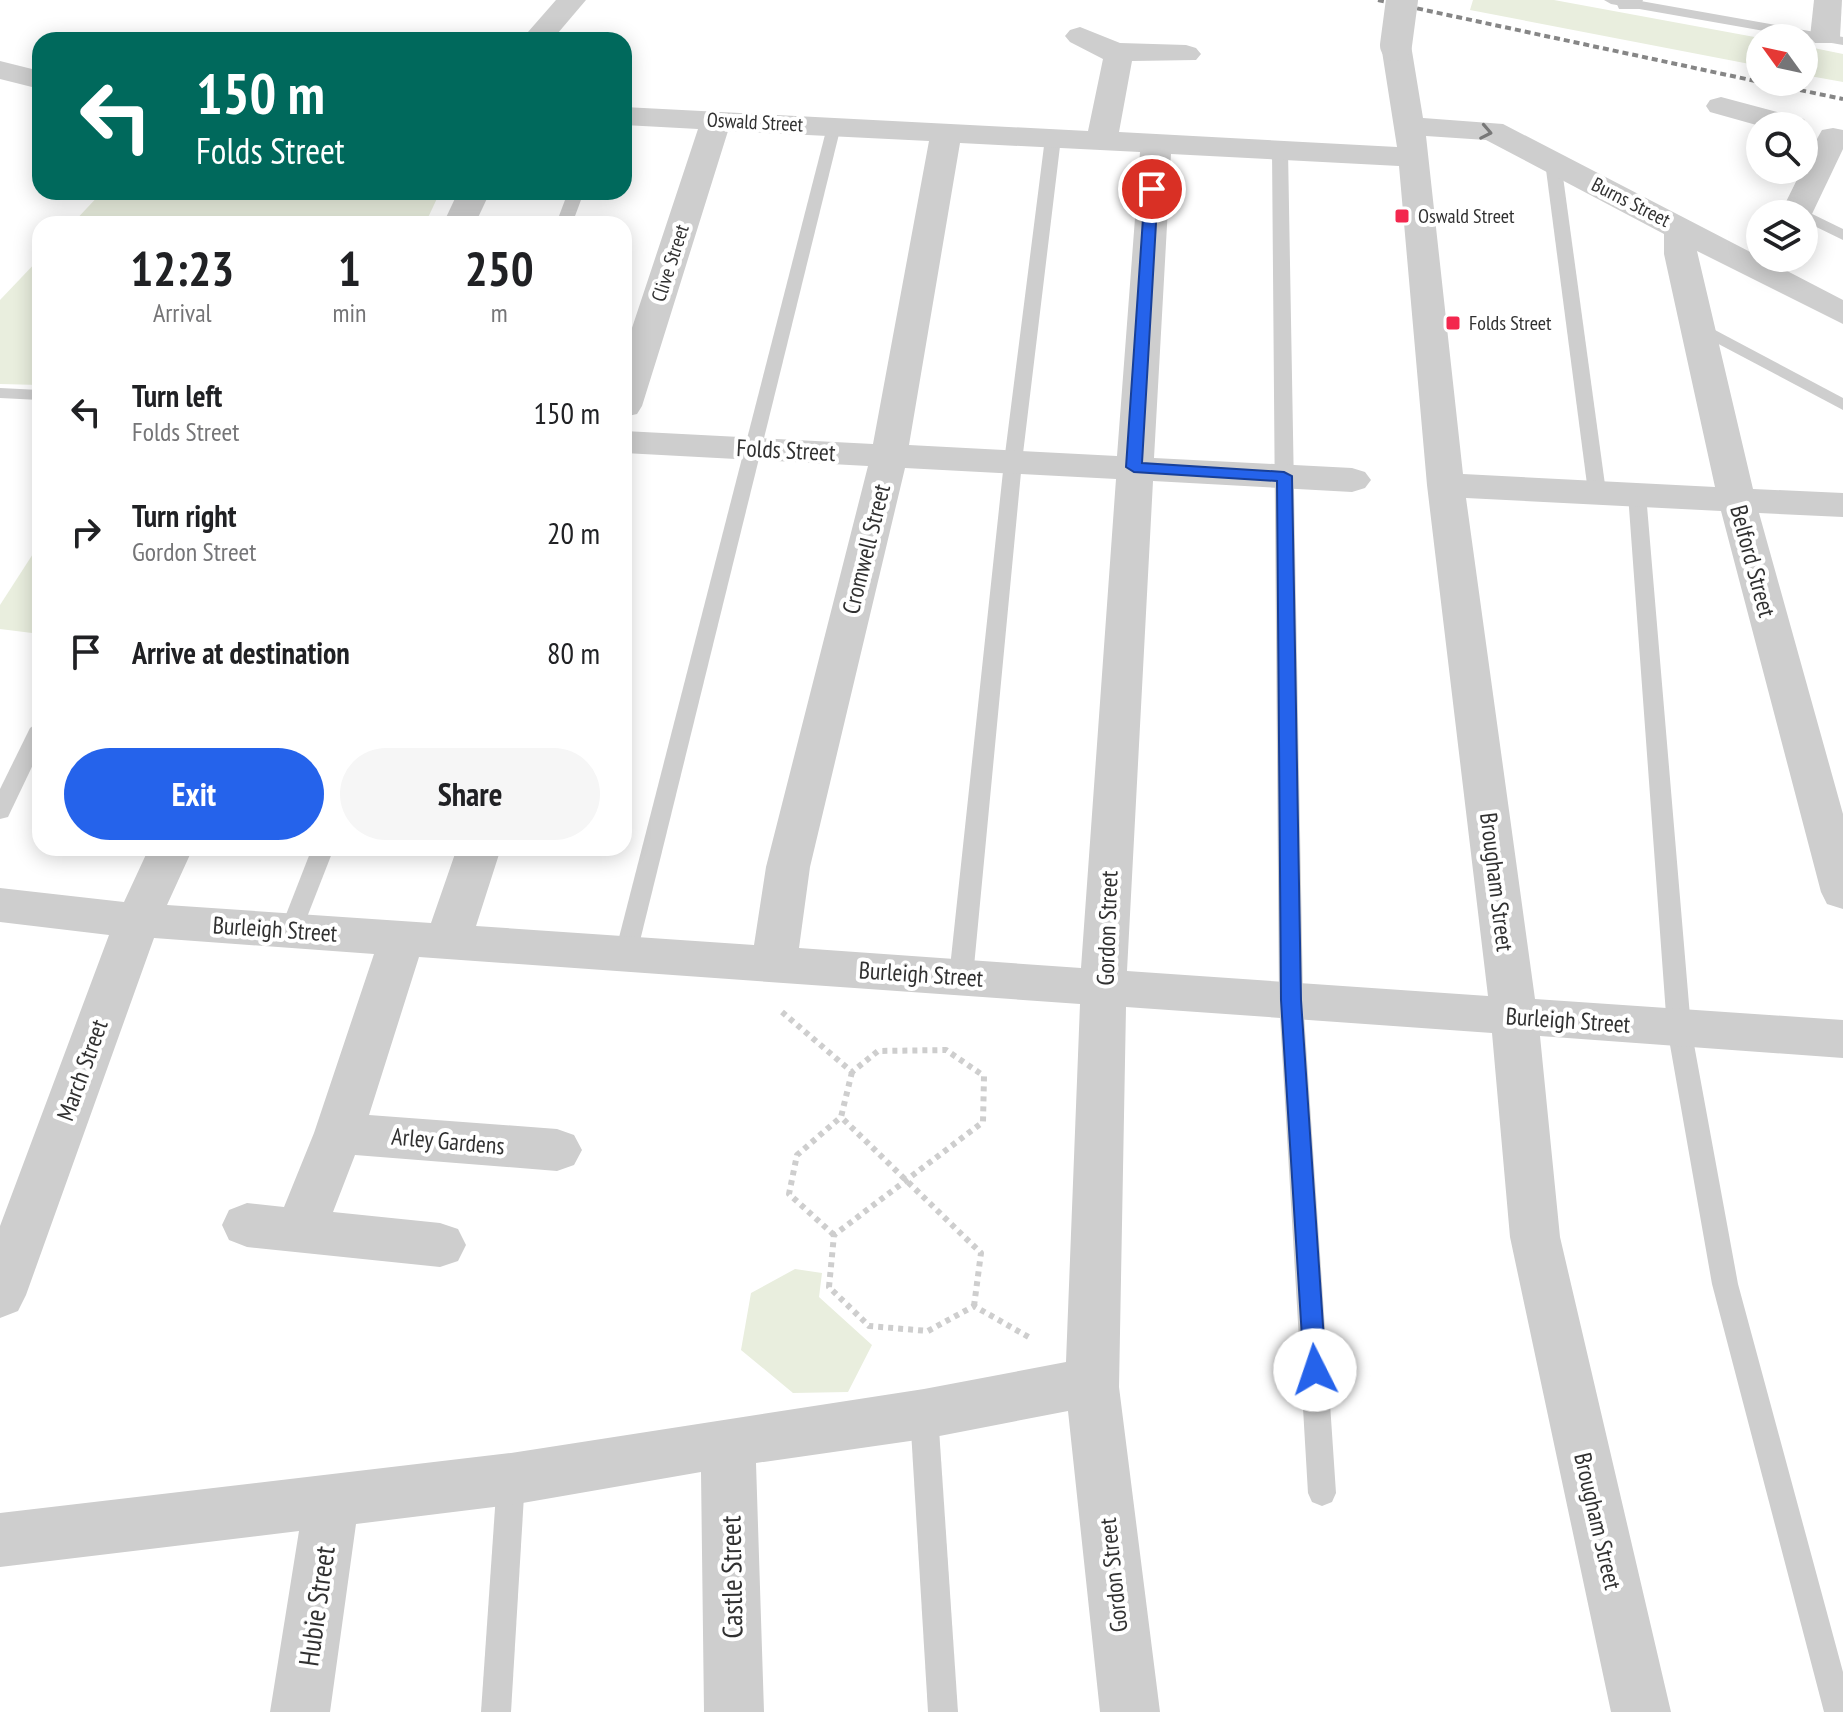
<!DOCTYPE html>
<style>
body{margin:0;font-family:"PT Sans Narrow",sans-serif;background:#f6f6f6;color:#202124;height:100vh;display:flex;flex-direction:column;font-size:30px;white-space:nowrap}
*{box-sizing:border-box;margin:0}
p{font-size:26px;color:#757577}
.icon{flex:none;width:44px;height:44px;fill:none;stroke:currentColor;stroke-width:2;stroke-linecap:round;stroke-linejoin:round}
.map{position:relative;flex:1;overflow:hidden}
.side{position:absolute;left:32px;top:216px;width:600px;height:640px;display:flex;flex-direction:column;background:#fff;border-radius:24px;box-shadow:0 4px 20px #0003}
.side>*{flex:none}
.hud{position:absolute;left:32px;top:32px;width:600px;height:168px;border-radius:24px;box-shadow:0 4px 20px #0003;background:#00695c;color:#fff;overflow:hidden}
.needle{width:52px;rotate:303deg}
.fabs{position:absolute;left:1746px;top:24px;display:grid;gap:16px}
.fabs a{display:grid;place-items:center;width:72px;height:72px;border-radius:50%;background:#fff;box-shadow:0 4px 20px #0003;font-size:40px}
.pin{position:absolute;display:grid;place-items:center;width:68px;height:68px;color:#fff;margin:-34px;border:4px solid #fff;border-radius:50%;box-shadow:0 2px 8px #0007}
.me{position:absolute;width:88px;margin:-44px;rotate:356deg;stroke-linejoin:round;filter:drop-shadow(0 0 6px #0008)}
.turn{display:flex;align-items:center;gap:28px;height:168px;padding:0 32px;font-size:36px}
.turn .icon{width:104px;height:104px;stroke-width:2.5}
.turn b{display:block;font-size:56px;line-height:68px}
.eta{display:flex;justify-content:space-evenly;align-items:center;height:136px;text-align:center}
.eta b{font-size:48px;font-weight:700;line-height:56px}
.action{display:flex;gap:16px;margin-top:auto;padding:16px 32px}
.action a{flex:1;height:92px;border-radius:48px;background:#2563eb;color:#fff;font-size:32px;font-weight:700;line-height:92px;text-align:center}
.action a+a{background:#f6f6f6;color:#202124}
ul{padding:0;list-style:none}
li{display:flex;align-items:center;gap:24px;height:120px;padding:0 32px}
li div{flex:1}
li b{display:block;font-size:30px}
li em{font-style:normal}
.map>svg:first-child{display:block}
</style>
<div class="map">
<svg width="1843" height="1712" viewBox="0 0 1843 1712">
<rect width="100%" height="100%" fill="#fff"/>
<g fill="#e9eede">
<path d="M1473,0H1554L1760,38V66L1470,10Z"/>
<path d="M1804,46L1843,54V82L1804,75Z"/>
<path d="M102,192H440L425,224H72Z"/>
<path d="M40,258V385L0,384V300Z"/>
<path d="M40,543V634L0,629V605Z"/>
<path d="M795,1269L822,1273L819,1297L872,1345L848,1392L793,1393L741,1350L751,1293Z"/>
</g>
<g fill="none" stroke-linecap="round" stroke-linejoin="round">
<g stroke="#cecece" stroke-width="6" stroke-dasharray="5 5" stroke-linecap="butt">
<path d="M782,1012L852,1072L878,1051L946,1050L984,1076L983,1122L834,1235L829,1287L869,1326L928,1331L974,1306L1032,1339"/>
<path d="M852,1072L841,1117L981,1253L974,1306"/>
<path d="M834,1235L789,1194L797,1155L841,1117"/>
</g>
<g fill="#cecece" fill-rule="evenodd">
<path d="M1604,0H1635L1843,37V45L1611,4Z"/>
<path d="M828,123L841,126L637,953L634,959H618L615,953Z"/>
<path d="M1053,133L1061,138L1022,462L973,977L969,983H953L949,977L1004,462L1045,138Z"/>
<path d="M1280,145L1288,150L1303,1000L1336,1493L1332,1502L1322,1506L1312,1502L1308,1493L1279,1000L1272,150Z"/>
<path d="M1553,157L1561,162L1606,492L1597,498L1588,492L1545,162Z"/>
<path d="M568,192H584L572,224H556Z"/>
<path d="M1804,210L1843,229V240L1804,221V214H1797Z"/>
<path d="M1698,321L1843,398V410L1692,330V322Z"/>
<path d="M0,388L40,390V400L0,398Z"/>
<path d="M1637,488L1646,494L1691,1028L1738,1284L1843,1672V1712H1824L1712,1284L1667,1028L1628,494Z"/>
<path d="M40,721V750L8,817L0,819V789L30,728Z"/>
<path d="M312,848H334L302,930L299,936H283L280,930Z"/>
<path d="M924,1402L934,1405L938,1414L958,1712H928L910,1414L914,1405Z"/>
<path d="M511,1466L521,1470L525,1479L511,1712H481L497,1479L501,1470Z"/>
</g>
<g fill="#cecece" fill-rule="evenodd">
<path d="M556,0H586L552,40H521Z"/>
<path d="M1615,0H1643L1639,9H1619Z"/>
<path d="M1814,0H1842L1840,37L1835,43H1815L1810,37Z"/>
<path d="M1080,27L1120,43L1186,45L1196,48L1201,54L1196,60L1132,61L1119,132L1397,147L1381,45L1386,39H1406L1411,45L1423,118L1503,124L1843,300V324L1697,251L1753,489L1843,493V517L1759,513L1843,814V909L1827,904L1821,892L1721,511L1466,498L1535,999L1843,1020V1058L1540,1036L1560,1237L1671,1712H1611L1510,1237L1492,1033L1126,1007L1119,1387L1160,1712H1100L1068,1411L924,1439L756,1463L764,1712H704L701,1472L511,1505L356,1524L330,1712H270L299,1531L0,1567V1513L511,1453L924,1389L1066,1362L1080,1004L419,957L369,1115L557,1129L574,1135L582,1150L574,1165L557,1171L355,1155L333,1212L440,1223L458,1229L466,1245L458,1261L440,1267L247,1247L229,1240L222,1225L229,1210L247,1203L284,1207L314,1133L374,954L154,938L26,1295L18,1311L0,1318V1226L109,935L0,922V888L124,902L149,848H193L167,905L431,923L457,848H501L476,926L754,945L766,867L868,466L624,453V431L873,444L929,141L728,131L642,406L637,414L624,417V352L698,129L624,125V107L1088,131L1103,59L1070,42L1065,36L1070,30ZM1426,136L1486,140L1664,234V254L1715,487L1463,474ZM960,143L1140,152L1117,456L909,445ZM1171,154L1399,166L1427,485L1488,996L1127,971L1153,481L1352,492L1365,488L1371,480L1365,472L1352,468L1154,458ZM905,468L1116,479L1081,968L799,948L810,867Z"/>
<path d="M0,61L40,71V89L0,79Z"/>
<path d="M1721,97L1804,119L1808,126L1804,132V126H1760L1710,112L1706,106L1710,100Z"/>
<path d="M1833,128L1843,130V149L1812,214L1804,222V214H1780L1818,137L1822,130Z"/>
<path d="M458,192H490L475,224H443Z"/>
</g>
<g stroke="#868686" stroke-width="4" stroke-dasharray="6 4" stroke-linecap="butt">
<path d="M1378,0L1760,82"/>
<path d="M1761,82L1843,99"/>
</g>
<path stroke="#cecece" stroke-width="32" d="M1396,45L1402,0"/>
</g>
<defs><path id="oneway-chevron" d="M-2-3.5L2.5 0L-2 3.5" fill="none" stroke-width="1.6" stroke-linecap="round" stroke-linejoin="round" transform="scale(2)"/></defs>
<use stroke="#787878" href="#oneway-chevron" transform="translate(1486 132) rotate(11)"/>
<path fill="#2563eb" stroke="#184099" stroke-width="2" d="M1152,185L1158,189L1142,463L1284,472L1292,476L1301,1000L1326,1370L1322,1377L1315,1380L1307,1377L1304,1370L1281,1000L1277,481L1134,472L1126,467L1145,189Z"/>
<g fill="#f3274e" stroke="#fff" stroke-width="3">
<rect x="1394" y="208" width="16" height="16" rx="4"/>
<rect x="1445" y="315" width="16" height="16" rx="4"/>
</g>
<g text-anchor="middle" dominant-baseline="central" stroke-width="8" stroke-linejoin="round" paint-order="stroke">
<g font-size="20" fill="#313131" stroke="#fff">
<text transform="translate(755 122) rotate(3)">Oswald Street</text>
<text transform="translate(1631 202) rotate(27)">Burns Street</text>
<text transform="translate(670 263) rotate(-72)">Clive Street</text>
</g>
<g font-size="20" fill="#313131" stroke="#fff" text-anchor="start">
<text x="1418" y="216">Oswald Street</text>
<text x="1469" y="323">Folds Street</text>
</g>
<g font-size="24" fill="#313131" stroke="#fff">
<text transform="translate(786 450) rotate(3)">Folds Street</text>
<text transform="translate(866 549) rotate(-76)">Cromwell Street</text>
<text transform="translate(1753 561) rotate(75)">Belford Street</text>
<text transform="translate(1497 882) rotate(83)">Brougham Street</text>
<text transform="translate(1107 928) rotate(-88)">Gordon Street</text>
<text transform="translate(275 929) rotate(4)">Burleigh Street</text>
<text transform="translate(921 974) rotate(4)">Burleigh Street</text>
<text transform="translate(1568 1020) rotate(4)">Burleigh Street</text>
<text transform="translate(82 1070) rotate(-70)">March Street</text>
<text transform="translate(448 1141) rotate(5)">Arley Gardens</text>
<text transform="translate(1598 1521) rotate(77)">Brougham Street</text>
<text transform="translate(1113 1575) rotate(-96)">Gordon Street</text>
</g>
<g font-size="28" fill="#313131" stroke="#fff">
<text transform="translate(731 1577) rotate(-91)">Castle Street</text>
<text transform="translate(316 1606) rotate(-82)">Hubie Street</text>
</g>
</g>
</svg>
<div class="fabs">
<a><svg class="needle" viewBox="-14 -14 28 28"><path d="M0-13l5 13h-10z" fill="#e53935"/><path d="M0 13l5-13h-10z" fill="#757577"/></svg></a>
<a><svg class="icon" aria-label="search" viewBox="0 0 24 24"><circle cx="10" cy="10" r="6"/><path d="M15 15l6 6"/></svg></a>
<a><svg class="icon" aria-label="layers" viewBox="0 0 24 24"><path d="M12 4l9 5-9 5-9-5zM3 14l9 5 9-5"/></svg></a>
</div>
<div class="pin" style="left:1152px;top:189px;background:#d93025"><svg class="icon" aria-label="arrive" viewBox="0 0 24 24"><path d="M6 21V4h12l-3 4 3 4H6"/></svg></div>
<svg class="me" style="left:1315px;top:1370px" viewBox="-20 -20 40 40"><circle r="19" fill="#fff"/><path d="M0-13L10 11 0 6-10 11z" fill="#2563eb"/></svg>
<div class="hud">
<div class="turn"><svg class="icon" aria-label="left" viewBox="0 0 24 24"><path d="M17 20v-9H6M10 6l-5 5 5 5"/></svg><div><b>150 m</b>Folds Street</div></div>
</div>
<section class="side">
<div class="eta">
<div><b>12:23</b><p>Arrival</p></div>
<div><b>1</b><p>min</p></div>
<div><b>250</b><p>m</p></div>
</div>
<ul>
<li><svg class="icon" aria-label="left" viewBox="0 0 24 24"><path d="M17 20v-9H6M10 6l-5 5 5 5"/></svg><div><b>Turn left</b><p>Folds Street</p></div><em>150 m</em></li>
<li><svg class="icon" aria-label="right" viewBox="0 0 24 24"><path d="M7 20v-9h11M14 6l5 5-5 5"/></svg><div><b>Turn right</b><p>Gordon Street</p></div><em>20 m</em></li>
<li><svg class="icon" aria-label="arrive" viewBox="0 0 24 24"><path d="M6 21V4h12l-3 4 3 4H6"/></svg><div><b>Arrive at destination</b></div><em>80 m</em></li>
</ul>
<div class="action"><a>Exit</a><a>Share</a></div>
</section>
</div>
